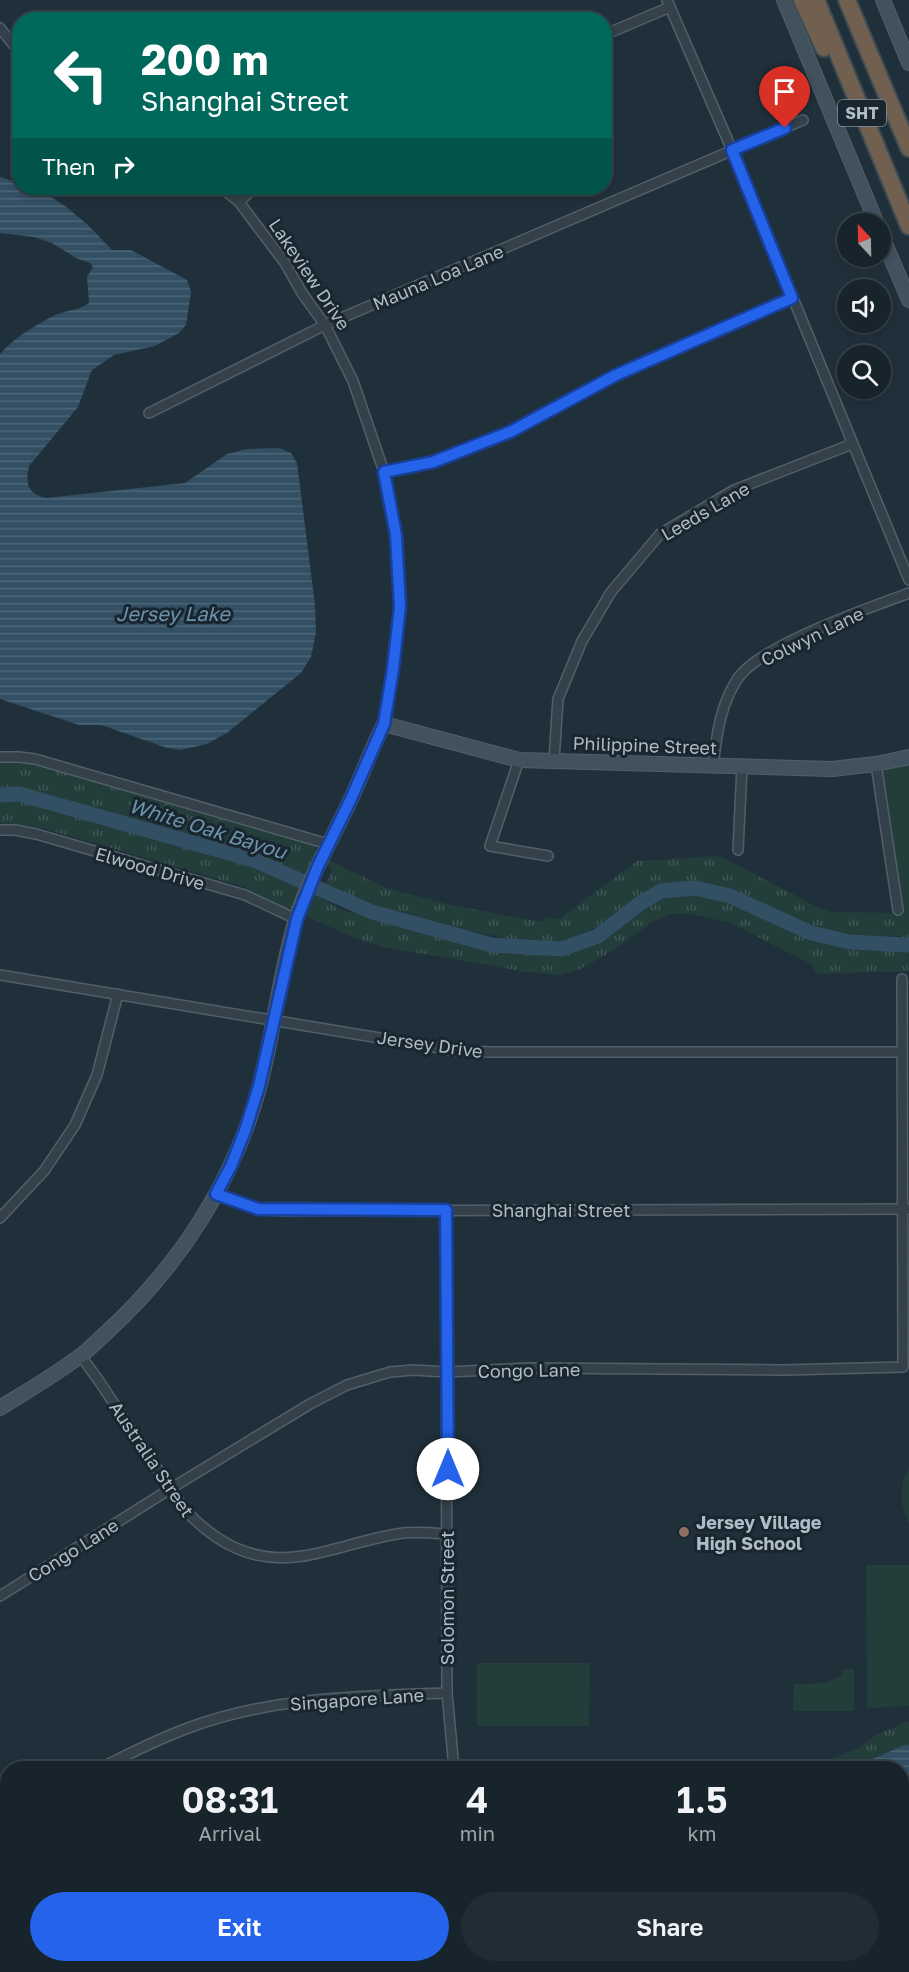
<!DOCTYPE html>
<style>
body{margin:0;font-family:"Golos Text",sans-serif;background:#212c34;color:#f1f3f6;height:100vh;display:flex;flex-direction:column;font-size:22px;white-space:nowrap}
*{box-sizing:border-box;margin:0}
p{font-size:20px;color:#9fa4a9}
.icon{flex:none;width:33px;height:33px;fill:none;stroke:currentColor;stroke-width:2;stroke-linecap:round;stroke-linejoin:round}
.map{position:relative;flex:1;overflow:hidden}
.drawer{position:absolute;left:0px;top:1761px;width:909px;height:212px;display:flex;flex-direction:column;background:#18242c;border-radius:24px 24px 0 0;box-shadow:0 3px 9px #0003,0 0 0 2px #364148}
.drawer>*{flex:none}
.banner{position:absolute;left:12px;top:12px;width:600px;height:183px;border-radius:24px;box-shadow:0 3px 9px #0003,0 0 0 2px #364148;background:#00695c;color:#fff;overflow:hidden}
.needle{width:39px;rotate:338deg}
.buttons{position:absolute;left:837px;top:213px;display:grid;gap:12px}
.buttons a{display:grid;place-items:center;width:54px;height:54px;border-radius:50%;background:#18242c;box-shadow:0 3px 9px #0003,0 0 0 2px #364148;font-size:30px}
.pin{position:absolute;display:grid;place-items:center;width:51px;height:51px;color:#fff;margin:-62px -26px;border-radius:50% 50% 50% 0;rotate:-45deg;box-shadow:0 0 6px #0007}
.pin .icon{rotate:45deg}
.me{position:absolute;width:66px;margin:-33px;rotate:0deg;stroke-linejoin:round;filter:drop-shadow(0 0 4px #0008)}
.turn{display:flex;align-items:center;gap:21px;height:126px;padding:0 30px;font-size:27px}
.turn .icon{width:78px;height:78px;stroke-width:2.5}
.turn b{display:block;font-size:42px;line-height:51px}
.then{display:flex;align-items:center;height:57px;padding:0 30px;background:#0003;gap:12px;font-size:22px}
.eta{display:flex;justify-content:space-evenly;align-items:center;height:102px;text-align:center}
.eta b{font-size:36px;font-weight:600;line-height:42px}
.primary-button{display:flex;gap:12px;margin-top:auto;padding:12px 30px}
.primary-button a{flex:1;height:69px;border-radius:36px;background:#2563eb;color:#fff;font-size:24px;font-weight:600;line-height:69px;text-align:center}
.primary-button a+a{background:#212c34;color:#f1f3f6}
.map>svg:first-child{display:block}
</style>
<div class="map">
<svg width="909" height="1972" viewBox="0 0 909 1972">
<defs>
<pattern id="grass-tufts" width="24" height="20" patternUnits="userSpaceOnUse" patternTransform="scale(1.5)"><rect width="24" height="20" fill="#233d3b"/><path d="M3 7l-1-3M5 7V3M7 7l1-3M15 17l-1-3M17 17v-4M19 17l1-3" fill="none" stroke="#405756"/></pattern>
<pattern id="water-rules" width="6" height="5" patternUnits="userSpaceOnUse" patternTransform="scale(1.5)"><rect width="6" height="5" fill="#324f63"/><path d="M0 2.5h6" fill="none" stroke="#4d6678"/></pattern>
</defs>
<rect width="100%" height="100%" fill="#20303a"/>
<g fill="url(#grass-tufts)">
<path d="M0,762H25L37,764L313,844L317,852L293,907L287,908L245,887L35,826L0,823Z"/>
<path d="M720,856L815,906L832,912L904,913L905,922H909V938L899,936L839,935L812,927L737,891L708,886H665L649,891L613,919L568,941L527,942L448,927L403,912L373,906L326,885L332,869L325,865L327,859L386,888L455,906L543,922L544,917L559,919L637,861Z"/>
<path d="M689,894C738,898 780,930 827,943C853,950 882,949 909,949L908,971L816,974L813,965L731,923L692,914H670L651,923L604,956L580,969L561,975L527,972L384,947L354,938L304,915L315,895C329,902 347,917 362,912C423,933 532,973 594,944C619,932 635,905 662,898C670,895 680,895 689,894Z"/>
<path d="M909,1721V1922L902,1925V1768H809L859,1748L876,1735Z"/>
</g>
<g fill="#233d3b">
<path d="M909,762V922H905L883,773L888,767Z"/>
<path d="M909,1468V1523C899,1505 899,1485 909,1468Z"/>
<path d="M866,1565H909V1706L867,1708Z"/>
<path d="M477,1663H590L589,1726H477Z"/>
<path d="M843,1669H854V1711H793L794,1684L825,1683L842,1675Z"/>
</g>
<g fill="url(#water-rules)">
<path d="M0,177L19,183L20,188L40,190L65,206L88,225L112,250H131L187,280L191,292L186,325L179,333L155,346L114,355L92,370L78,407L29,466C25,484 28,494 46,498L185,483L227,454L246,449L279,448L291,453L297,463L315,605L316,632L311,657L301,673L227,733L207,744L180,750L167,748L101,725H79L0,699V354C15,337 38,323 58,314C69,310 80,310 89,303L87,277L93,267L90,263L76,258L52,243L34,237L0,233Z"/>
<path d="M905,1745L909,1746V1908L902,1909V1768H851Z"/>
<path d="M761,1763L762,1768H642L651,1765Z"/>
</g>
<g fill="none" stroke-linecap="round" stroke-linejoin="round">
<path stroke="#324f63" stroke-width="15" d="M0,795L19,794L254,860L372,912L492,945L562,949L598,936L639,904L661,891L695,888L730,896L811,933L850,942L909,945"/>
<defs>
<g id="street">
<path d="M667,0L732,150L909,580"/>
<path d="M0,28L20,53"/>
<path d="M604,35L670,7"/>
<path d="M222,188L239,202L285,263L302,293L325,325L353,381L384,472L396,535L400,607L393,669L384,724"/>
<path d="M239,202L254,188"/>
<path d="M149,413L325,325L803,120"/>
<path d="M384,472L433,462L510,432L616,375L792,298"/>
<path d="M0,757H19L35,759L328,844"/>
<path d="M519,760L490,846L548,856"/>
<path d="M554,760L558,699L582,641L611,592L660,534L734,490L852,444"/>
<path d="M876,764L898,910"/>
<path d="M713,765C717,734 720,705 738,678C761,645 869,608 909,593"/>
<path d="M0,830H15L36,834L245,895L296,919"/>
<path d="M738,850L742,767"/>
<path d="M0,975L458,1051L492,1052H902"/>
<path d="M216,1194L258,1209L284,1211L909,1209"/>
<path d="M446,1211L447,1693L454,1768"/>
<path d="M0,1218L44,1171L75,1125L97,1075L118,994"/>
<path d="M81,1356L99,1381L185,1510C217,1544 254,1564 303,1556C335,1551 365,1539 397,1534C414,1531 431,1533 448,1534"/>
<path d="M0,1596L170,1489L310,1404L347,1385L390,1372L413,1370L447,1372L529,1368L784,1370L903,1367L902,979"/>
<path d="M100,1768C129,1754 158,1739 188,1728C271,1697 359,1696 447,1693"/>
<path d="M0,1818L8,1814"/>
<path d="M115,1972L132,1965"/>
<path d="M378,1972L395,1965"/>
<path d="M780,1972L784,1965"/>
</g>
<g id="secondary">
<path d="M784,0L877,224"/>
<path d="M883,0L909,63"/>
<path d="M880,232L909,300"/>
<path d="M0,1408C27,1391 55,1375 80,1356C90,1349 98,1340 107,1332C180,1265 235,1180 260,1084C274,1030 280,973 296,919C309,879 331,841 349,803C361,778 371,750 384,724L519,760L832,769L876,764L909,757"/>
<path d="M902,1933L909,1931"/>
<path d="M0,1955L7,1972"/>
</g>
<g id="highway">
<path d="M802,0L824,48"/>
<path d="M816,0L909,226"/>
<path d="M847,0L909,148"/>
</g>
</defs>
<use href="#street" stroke="#515f68" stroke-width="12"/>
<use href="#secondary" stroke="#515f68" stroke-width="16"/>
<use href="#highway" stroke="#3e4c55" stroke-width="20"/>
<use href="#street" stroke="#34414a" stroke-width="9"/>
<use href="#secondary" stroke="#42515e" stroke-width="14"/>
<use href="#highway" stroke="#715f50" stroke-width="16"/>
</g>
<g fill="none" stroke-linecap="round" stroke-linejoin="round">
<defs>
<path id="route" d="M448,1469L446,1210L258,1209L216,1194L231,1166L246,1128L259,1086L297,919L318,866L350,801L384,724L393,669L400,607L396,535L384,472L433,462L510,432L616,375L792,298L732,150L785,128"/>
</defs>
<use href="#route" stroke="#184099" stroke-width="15"/>
<use href="#route" stroke="#2563eb" stroke-width="10"/>
</g>
<circle fill="#8d6e63" stroke="#19262f" stroke-width="2" cx="684" cy="1532" r="6"/>
<g text-anchor="middle" dominant-baseline="central" stroke-width="6" stroke-linejoin="round" paint-order="stroke">
<rect fill="#19262f" stroke="#818f99" stroke-width="1.5" x="838" y="100" width="48" height="26" rx="4.5"/>
<g font-size="16" font-weight="bold" fill="#aebcc7">
<text x="862" y="113">SHT</text>
</g>
<g font-size="18" fill="#aebcc7" stroke="#19262f">
<text transform="translate(310 274) rotate(56)">Lakeview Drive</text>
<text transform="translate(438 277) rotate(-23)">Mauna Loa Lane</text>
<text transform="translate(705 511) rotate(-30)">Leeds Lane</text>
<text transform="translate(812 636) rotate(-26)">Colwyn Lane</text>
<text transform="translate(645 745) rotate(2)">Philippine Street</text>
<text transform="translate(150 868) rotate(16)">Elwood Drive</text>
<text transform="translate(430 1044) rotate(8)">Jersey Drive</text>
<text x="561" y="1210">Shanghai Street</text>
<text transform="translate(529 1370) rotate(-1)">Congo Lane</text>
<text transform="translate(152 1459) rotate(56)">Australia Street</text>
<text transform="translate(73 1550) rotate(-32)">Congo Lane</text>
<text transform="translate(447 1598) rotate(-90)">Solomon Street</text>
<text transform="translate(357 1699) rotate(-4)">Singapore Lane</text>
</g>
<g font-size="18" font-weight="bold" fill="#aebcc7" stroke="#19262f" text-anchor="start">
<text x="696" y="1522">Jersey Village<tspan x="696" dy="21">High School</tspan></text>
</g>
<g font-size="20" font-style="italic" fill="#6d93ac" stroke="#19262f">
<text x="173" y="613">Jersey Lake</text>
<text transform="translate(208 828) rotate(17)">White Oak Bayou</text>
</g>
</g>
</svg>
<div class="buttons">
<a><svg class="needle" viewBox="-14 -14 28 28"><path d="M0-13l5 13h-10z" fill="#e53935"/><path d="M0 13l5-13h-10z" fill="#9fa4a9"/></svg></a>
<a><svg class="icon" aria-label="sound" viewBox="0 0 24 24"><path d="M4 9h4l5-4v14l-5-4H4zM17 9q2 3 0 6"/></svg></a>
<a><svg class="icon" aria-label="search" viewBox="0 0 24 24"><circle cx="10" cy="10" r="6"/><path d="M15 15l6 6"/></svg></a>
</div>
<div class="pin" style="left:785px;top:128px;background:#d93025"><svg class="icon" aria-label="arrive" viewBox="0 0 24 24"><path d="M6 21V4h12l-3 4 3 4H6"/></svg></div>
<svg class="me" style="left:448px;top:1469px" viewBox="-20 -20 40 40"><circle r="19" fill="#fff"/><path d="M0-13L10 11 0 6-10 11z" fill="#2563eb"/></svg>
<div class="banner">
<div class="turn"><svg class="icon" aria-label="left" viewBox="0 0 24 24"><path d="M17 20v-9H6M10 6l-5 5 5 5"/></svg><div><b>200 m</b>Shanghai Street</div></div>
<div class="then">Then<svg class="icon" aria-label="right" viewBox="0 0 24 24"><path d="M7 20v-9h11M14 6l5 5-5 5"/></svg></div>
</div>
<section class="drawer">
<div class="eta">
<div><b>08:31</b><p>Arrival</p></div>
<div><b>4</b><p>min</p></div>
<div><b>1.5</b><p>km</p></div>
</div>
<div class="primary-button"><a>Exit</a><a>Share</a></div>
</section>
</div>
